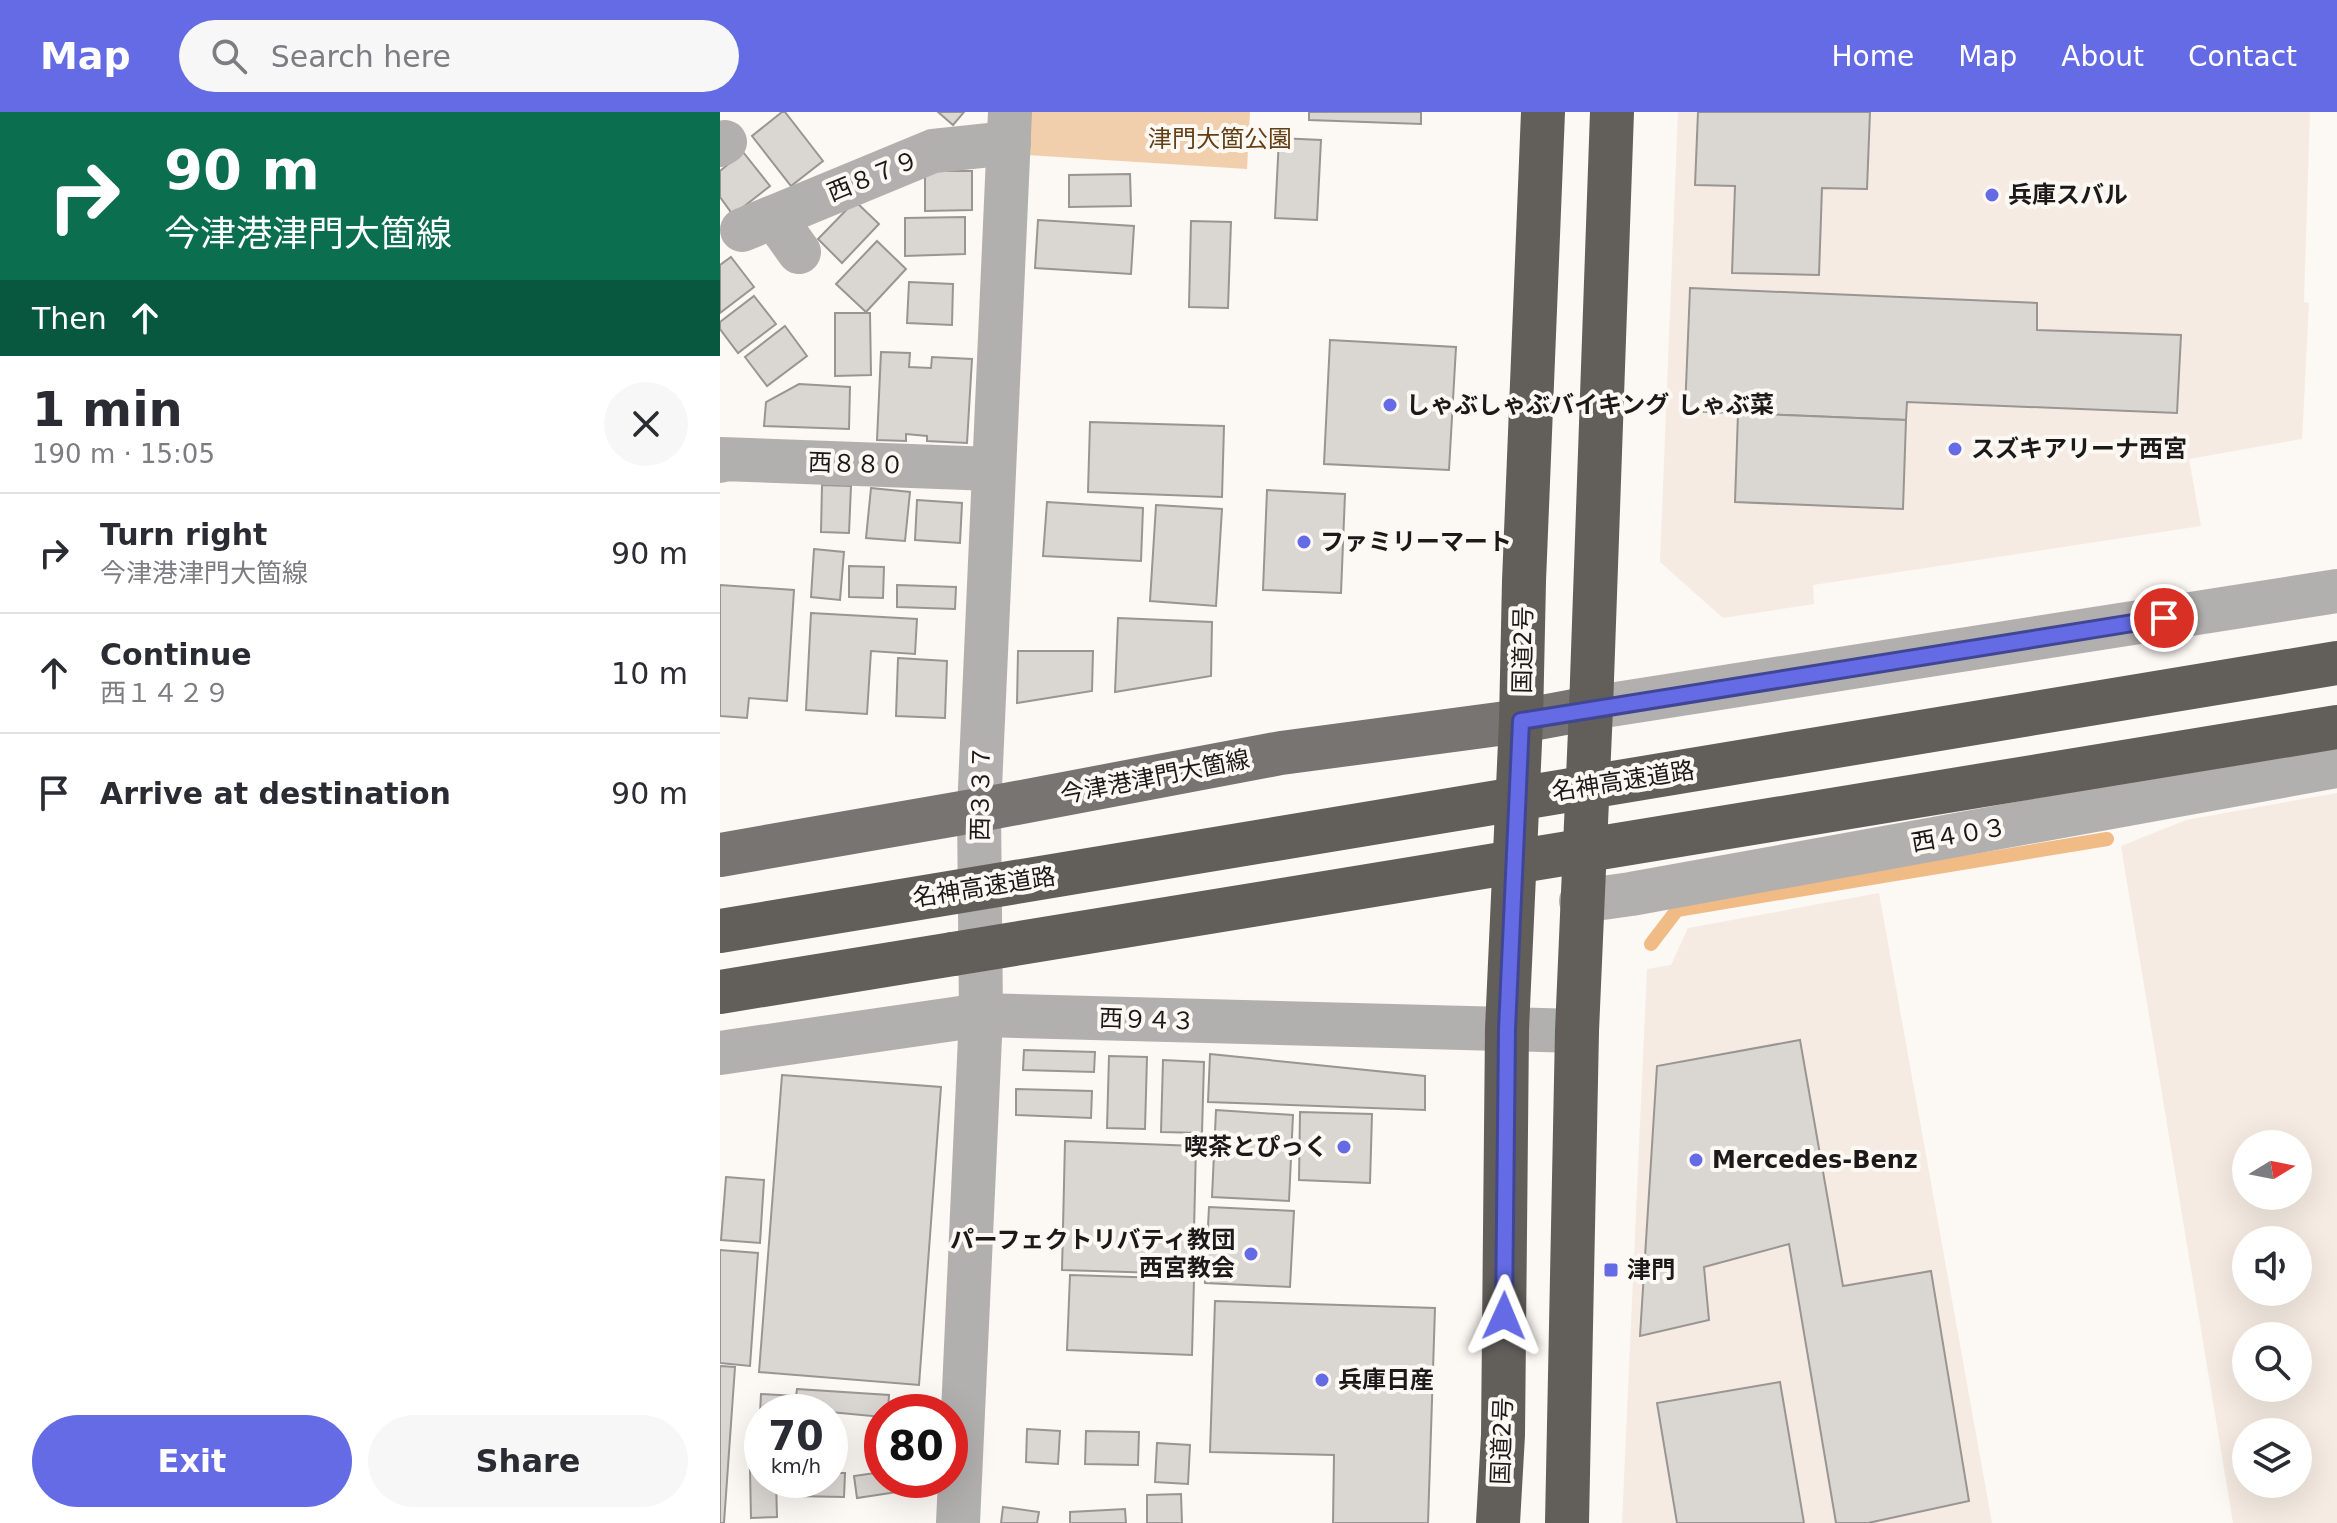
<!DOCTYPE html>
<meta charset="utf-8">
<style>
body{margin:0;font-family:"DejaVu Sans","Noto Sans JP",sans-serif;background:#f7f7f7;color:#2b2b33;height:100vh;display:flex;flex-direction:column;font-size:30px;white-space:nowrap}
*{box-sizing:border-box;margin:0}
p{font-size:26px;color:#7c7c81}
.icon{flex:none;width:44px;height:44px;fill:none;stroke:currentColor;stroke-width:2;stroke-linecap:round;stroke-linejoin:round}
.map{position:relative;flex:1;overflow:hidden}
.sheet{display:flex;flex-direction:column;background:#fff;width:720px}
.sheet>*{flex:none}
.top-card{background:#0b6e4f;color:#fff;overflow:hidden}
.needle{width:52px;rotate:80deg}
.tools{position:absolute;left:1512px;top:1018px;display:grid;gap:16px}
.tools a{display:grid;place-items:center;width:80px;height:80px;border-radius:50%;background:#fff;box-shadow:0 8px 32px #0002;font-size:40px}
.speed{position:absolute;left:24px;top:1282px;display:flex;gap:16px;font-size:40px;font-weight:700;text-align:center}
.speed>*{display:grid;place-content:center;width:104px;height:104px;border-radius:50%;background:#fff;box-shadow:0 8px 32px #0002;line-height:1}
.speed small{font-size:20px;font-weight:400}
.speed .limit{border:12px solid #d22;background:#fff;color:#111}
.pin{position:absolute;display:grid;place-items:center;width:68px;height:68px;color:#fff;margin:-34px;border:4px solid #fff;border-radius:50%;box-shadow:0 2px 8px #0007}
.me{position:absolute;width:88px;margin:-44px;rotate:1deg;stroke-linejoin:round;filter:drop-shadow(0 0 6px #0008)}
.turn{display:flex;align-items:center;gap:28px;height:168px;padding:0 32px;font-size:36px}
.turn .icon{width:104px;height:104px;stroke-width:2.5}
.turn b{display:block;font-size:56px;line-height:68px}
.then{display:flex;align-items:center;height:76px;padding:0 32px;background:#0003;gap:16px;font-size:30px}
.round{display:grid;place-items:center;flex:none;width:84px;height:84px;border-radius:42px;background:#f7f7f7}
.overview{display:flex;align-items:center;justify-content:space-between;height:136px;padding:0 32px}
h1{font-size:48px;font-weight:600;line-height:60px}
.primary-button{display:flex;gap:16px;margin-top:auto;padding:16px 32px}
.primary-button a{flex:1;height:92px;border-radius:48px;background:#646be4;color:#fff;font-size:32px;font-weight:600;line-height:92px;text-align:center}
.primary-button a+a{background:#f7f7f7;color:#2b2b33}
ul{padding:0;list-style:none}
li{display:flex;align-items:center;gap:24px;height:120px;padding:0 32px;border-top:2px solid #e1e1e2}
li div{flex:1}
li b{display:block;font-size:30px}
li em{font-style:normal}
header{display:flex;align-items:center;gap:48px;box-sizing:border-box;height:112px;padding:0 40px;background:#646be4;color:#fff}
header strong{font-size:38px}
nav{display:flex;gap:44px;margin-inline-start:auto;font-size:28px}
.search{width:560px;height:72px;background:#f7f7f7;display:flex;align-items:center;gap:20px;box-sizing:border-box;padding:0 28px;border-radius:44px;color:#7c7c81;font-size:30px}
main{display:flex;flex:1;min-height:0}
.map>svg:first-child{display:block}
</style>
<header>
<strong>Map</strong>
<div class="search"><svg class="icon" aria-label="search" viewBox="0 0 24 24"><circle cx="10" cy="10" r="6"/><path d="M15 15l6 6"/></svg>Search here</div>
<nav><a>Home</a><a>Map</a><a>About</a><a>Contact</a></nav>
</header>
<main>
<section class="sheet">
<div class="top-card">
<div class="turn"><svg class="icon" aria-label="right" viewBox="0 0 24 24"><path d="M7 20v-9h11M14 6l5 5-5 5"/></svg><div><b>90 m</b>今津港津門大箇線</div></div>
<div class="then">Then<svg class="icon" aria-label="ahead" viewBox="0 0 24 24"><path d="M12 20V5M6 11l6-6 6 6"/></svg></div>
</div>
<div class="overview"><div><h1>1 min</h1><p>190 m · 15:05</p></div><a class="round"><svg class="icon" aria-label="close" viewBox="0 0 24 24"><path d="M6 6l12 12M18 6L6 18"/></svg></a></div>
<ul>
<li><svg class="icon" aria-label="right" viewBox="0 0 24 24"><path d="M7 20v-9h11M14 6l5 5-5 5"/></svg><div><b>Turn right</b><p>今津港津門大箇線</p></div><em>90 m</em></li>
<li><svg class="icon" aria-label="ahead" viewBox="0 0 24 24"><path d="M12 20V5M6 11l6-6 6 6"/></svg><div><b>Continue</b><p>西１４２９</p></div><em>10 m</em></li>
<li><svg class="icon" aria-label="arrive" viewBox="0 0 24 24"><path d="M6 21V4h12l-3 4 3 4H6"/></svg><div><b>Arrive at destination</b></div><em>90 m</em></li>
</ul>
<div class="primary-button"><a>Exit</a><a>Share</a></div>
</section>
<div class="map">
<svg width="1617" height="1411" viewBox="0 0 1617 1411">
<rect width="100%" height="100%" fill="#fcf8f4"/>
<g fill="#f5ebe2" fill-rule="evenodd">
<path d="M958,0H1590L1584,190L1589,191L1582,327L1469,347L1481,414L1093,473L1094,492L1003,506L940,450Z"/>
<path d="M1617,681V1411H1513L1401,734L1466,708ZM1578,1032V1084H1526V1032ZM1578,1128V1180H1526V1128ZM1578,1224V1276H1526V1224ZM1578,1320V1372H1526V1320Z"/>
<path d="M1159,781L1272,1411H902L927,857L951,853L968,816Z"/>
</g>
<path fill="#f1cfac" d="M309,0H530L527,57L307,43Z"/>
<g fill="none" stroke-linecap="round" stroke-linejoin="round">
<path stroke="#f0bb84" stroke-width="14" d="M931,832L957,798L1387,727"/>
</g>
<g fill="#dad6d2" stroke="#999592" stroke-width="2">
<path d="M62,0H65L103,49L71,74L32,24Z"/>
<path d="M218,0H244L233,13Z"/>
<path d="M589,0H701V12L589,8Z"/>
<path d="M978,0H1150L1147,77L1102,76L1099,163L1012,161L1015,74L975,73Z"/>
<path d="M559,26L601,28L597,108L555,106Z"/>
<path d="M23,40L50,74L13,103L0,85V59Z"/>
<path d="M205,59H252V98L205,99Z"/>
<path d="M410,62L411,94L349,95V63Z"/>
<path d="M135,89L159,112L122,151L98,127Z"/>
<path d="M245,105V142L185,144V106Z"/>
<path d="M318,108L414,114L411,162L315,156Z"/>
<path d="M471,109L511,110L508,196L469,195Z"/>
<path d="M157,129L186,157L146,200L116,172Z"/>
<path d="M11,145L34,175L0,201V153Z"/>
<path d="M189,170L233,172L232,213L187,211Z"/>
<path d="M970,176L1317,191V218L1461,223L1457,301L1187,290L1186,308L965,299Z"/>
<path d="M34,184L56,212L18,241L0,217V210Z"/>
<path d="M115,201H150L151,263L115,264Z"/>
<path d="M65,214L87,244L47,274L25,245Z"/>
<path d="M610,228L736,235L729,358L604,352Z"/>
<path d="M161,240L190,241L189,255L211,256L212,245L252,247L247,331L207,329V324L186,322V329L157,328Z"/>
<path d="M79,272L130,275L129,317L44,314L46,290Z"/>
<path d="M1018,301L1186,308L1183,397L1015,390Z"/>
<path d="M370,310L504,314L502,385L368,380Z"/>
<path d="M102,373L131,374L129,421L101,420Z"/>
<path d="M151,376L190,380L185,429L146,426Z"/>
<path d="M547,378L625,382L621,481L543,478Z"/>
<path d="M197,388L242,391L240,431L195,428Z"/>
<path d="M327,390L423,396L421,449L323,444Z"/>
<path d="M436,393L502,397L496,494L430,489Z"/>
<path d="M94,437L124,440L120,488L91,485Z"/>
<path d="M129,454L164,455L163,486L129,485Z"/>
<path d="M0,473L74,478L67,589L29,586L27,606L0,604Z"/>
<path d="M177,473L236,475L235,497L177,495Z"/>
<path d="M91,501L197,507L195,542L151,539L147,602L86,598Z"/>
<path d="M398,506L492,510L491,564L395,580Z"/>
<path d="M298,539H373L372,579L297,591Z"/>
<path d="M178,546L227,549L225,606L176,604Z"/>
<path d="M1080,928L1123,1174L1211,1159L1249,1389L1148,1411H1116L1069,1132L984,1155L989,1208L920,1224L937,954Z"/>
<path d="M304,938L375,940L374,960L303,958Z"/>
<path d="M490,942L705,964V998L488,990Z"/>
<path d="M389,944L427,945L425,1017L387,1016Z"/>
<path d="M443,948L484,950L482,1021L441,1020Z"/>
<path d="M62,963L221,975L199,1273L39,1260Z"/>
<path d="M296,977L372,979L371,1006L296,1003Z"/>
<path d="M496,998L573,1003L569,1089L492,1085Z"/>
<path d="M580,1000L652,1002L650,1071L579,1068Z"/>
<path d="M345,1029L476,1034L473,1162L342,1158Z"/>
<path d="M6,1065L44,1068L40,1131L1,1128Z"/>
<path d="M489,1095L574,1099L570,1175L485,1171Z"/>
<path d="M0,1138L38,1141L30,1254L0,1251Z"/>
<path d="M350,1163L474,1167L472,1243L347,1238Z"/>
<path d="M495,1189L715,1196L708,1411H613L614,1343L490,1340Z"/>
<path d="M0,1254L15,1255L4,1411H0Z"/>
<path d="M1060,1270L1084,1411H957L937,1291Z"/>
<path d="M77,1277L169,1283L168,1300H162V1305L110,1300H42V1342L38,1341L41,1282L76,1284Z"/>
<path d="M307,1317L340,1319L338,1352L306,1350Z"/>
<path d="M366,1319L419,1320L418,1353L365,1352Z"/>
<path d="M437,1331L470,1333L468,1372L435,1370Z"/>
<path d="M30,1358H42V1368H56L57,1405L31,1406Z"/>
<path d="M162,1360V1368H195L197,1377L137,1386L134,1364Z"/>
<path d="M110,1361H125L124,1385L72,1384V1368H110Z"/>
<path d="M461,1382L462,1411H427V1383Z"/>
<path d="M283,1395L319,1400L317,1411H281Z"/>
<path d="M405,1397L406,1411H350V1400Z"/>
</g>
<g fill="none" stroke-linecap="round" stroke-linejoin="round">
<g stroke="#b2b0ae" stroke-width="44">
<path d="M0,33L5,30"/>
<path d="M54,105L79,140"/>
<path d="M22,118L213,39L289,31"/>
<path d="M0,349L1,347L273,357"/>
<path d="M871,596L1617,479"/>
<path d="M861,789L911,782L1617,654"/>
<path d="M0,941L261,903L857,919"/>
<path d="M238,1411L261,903L259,698L290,0"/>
</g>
<path stroke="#777471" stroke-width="44" d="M0,743L259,698L561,641L801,609L871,596"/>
<g stroke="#625f5b" stroke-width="44">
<path d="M0,880L233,842"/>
<path d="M778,1411L783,1323L787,917L801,609L804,469L823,0"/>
<path d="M847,1411L857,919L871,596L892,0"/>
</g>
<g stroke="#625f5b" stroke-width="44">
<path d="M0,819L1617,551"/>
<path d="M233,842L1617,615"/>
</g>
</g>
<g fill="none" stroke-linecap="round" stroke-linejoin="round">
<defs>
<path id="route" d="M784,1204L787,917L801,609L1444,506"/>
</defs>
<use href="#route" stroke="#414694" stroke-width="20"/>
<use href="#route" stroke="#646be4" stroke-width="14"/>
</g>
<g fill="#646be4" stroke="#fcf8f4" stroke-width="3">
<circle cx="1272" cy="83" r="8"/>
<circle cx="670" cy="293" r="8"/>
<circle cx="1235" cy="337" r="8"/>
<circle cx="584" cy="430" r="8"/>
<circle cx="624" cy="1035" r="8"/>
<circle cx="976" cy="1048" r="8"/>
<circle cx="531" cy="1142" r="8"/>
<rect x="883" y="1150" width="16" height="16" rx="4"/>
<circle cx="602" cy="1268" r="8"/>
</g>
<g text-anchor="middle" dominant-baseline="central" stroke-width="8" stroke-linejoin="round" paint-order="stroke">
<g font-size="24" fill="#633f16" stroke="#fcf8f4">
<text x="500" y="27">津門大箇公園</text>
</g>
<g font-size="24" fill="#1b1a18" stroke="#fcf8f4">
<text transform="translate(153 64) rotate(-22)">西８７９</text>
<text transform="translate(136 352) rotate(2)">西８８０</text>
<text transform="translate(803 538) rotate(-89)">国道2号</text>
<text transform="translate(435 665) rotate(-11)">今津港津門大箇線</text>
<text transform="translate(903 669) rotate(-9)">名神高速道路</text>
<text transform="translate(261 681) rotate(-89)">西３３７</text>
<text transform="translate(1239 723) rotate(-10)">西４０３</text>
<text transform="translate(264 775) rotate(-9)">名神高速道路</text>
<text transform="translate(427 908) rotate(2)">西９４３</text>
<text transform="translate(782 1329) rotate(-88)">国道2号</text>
</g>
<g font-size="24" font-weight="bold" fill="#1b1a18" stroke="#fcf8f4" text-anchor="start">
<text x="1288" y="83">兵庫スバル</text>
<text x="686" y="293">しゃぶしゃぶバイキング しゃぶ菜</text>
<text x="1251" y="337">スズキアリーナ西宮</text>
<text x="600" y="430">ファミリーマート</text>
<text x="608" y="1035" text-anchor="end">喫茶とぴっく</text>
<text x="992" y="1048">Mercedes-Benz</text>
<text x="515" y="1128" text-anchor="end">パーフェクトリバティ教団<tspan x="515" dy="28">西宮教会</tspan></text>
<text x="907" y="1158">津門</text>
<text x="618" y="1268">兵庫日産</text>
</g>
</g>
</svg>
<div class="tools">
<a><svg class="needle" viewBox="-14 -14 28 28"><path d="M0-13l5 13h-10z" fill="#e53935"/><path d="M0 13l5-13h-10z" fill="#7c7c81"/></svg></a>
<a><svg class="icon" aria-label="sound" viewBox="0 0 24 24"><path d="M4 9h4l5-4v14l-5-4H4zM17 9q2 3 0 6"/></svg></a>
<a><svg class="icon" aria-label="search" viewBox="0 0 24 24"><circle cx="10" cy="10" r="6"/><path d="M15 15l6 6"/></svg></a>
<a><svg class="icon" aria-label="layers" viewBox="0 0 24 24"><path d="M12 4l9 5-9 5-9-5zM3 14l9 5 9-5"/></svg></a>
</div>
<div class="speed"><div>70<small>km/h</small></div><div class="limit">80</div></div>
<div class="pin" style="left:1444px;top:506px;background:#d93025"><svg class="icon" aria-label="arrive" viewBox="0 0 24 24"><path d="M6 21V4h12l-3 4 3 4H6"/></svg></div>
<svg class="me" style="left:784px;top:1204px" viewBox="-20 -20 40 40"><path d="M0-17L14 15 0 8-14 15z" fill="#646be4" stroke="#fff" stroke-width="4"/></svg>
</div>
</main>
